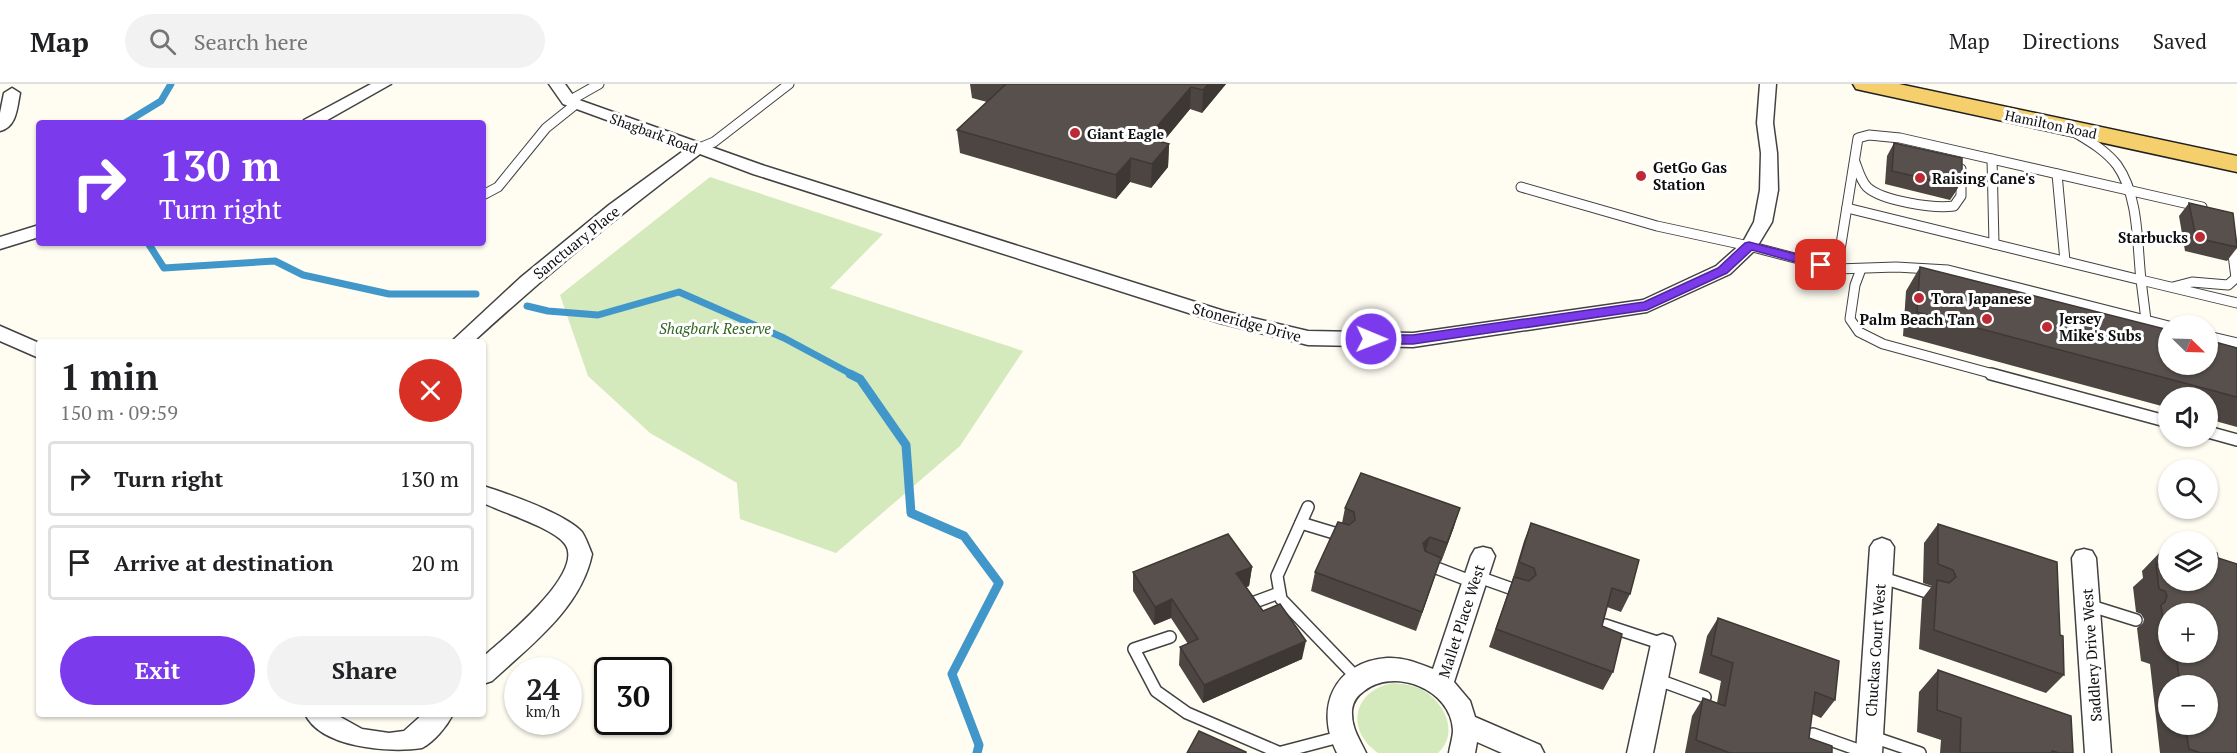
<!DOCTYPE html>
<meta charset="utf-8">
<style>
body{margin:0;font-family:"PT Serif",serif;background:#f2f2f2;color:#202124;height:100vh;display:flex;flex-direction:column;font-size:22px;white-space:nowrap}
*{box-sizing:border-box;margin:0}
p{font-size:20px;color:#757577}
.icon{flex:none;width:33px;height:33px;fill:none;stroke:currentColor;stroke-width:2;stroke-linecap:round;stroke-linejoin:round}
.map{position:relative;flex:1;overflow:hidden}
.side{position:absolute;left:36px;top:255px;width:450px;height:378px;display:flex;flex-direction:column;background:#fff;border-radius:6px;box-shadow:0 2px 4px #0004}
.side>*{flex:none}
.top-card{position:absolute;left:36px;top:36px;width:450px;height:126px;border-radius:6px;box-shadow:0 2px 4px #0004;background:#7c3aed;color:#fff;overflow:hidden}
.needle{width:39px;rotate:113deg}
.controls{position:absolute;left:2158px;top:231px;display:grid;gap:12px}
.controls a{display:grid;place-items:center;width:60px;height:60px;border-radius:50%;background:#fff;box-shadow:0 2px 4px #0004;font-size:30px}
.speed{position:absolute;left:504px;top:573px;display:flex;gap:12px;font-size:30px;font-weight:700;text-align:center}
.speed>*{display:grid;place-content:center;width:78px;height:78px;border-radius:50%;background:#fff;box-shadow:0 2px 4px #0004;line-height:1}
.speed small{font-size:15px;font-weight:400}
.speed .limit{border:3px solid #111;border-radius:9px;background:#fff;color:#111}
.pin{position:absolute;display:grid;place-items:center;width:51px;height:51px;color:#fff;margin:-26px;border-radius:12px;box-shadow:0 3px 9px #0006}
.me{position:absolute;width:66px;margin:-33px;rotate:91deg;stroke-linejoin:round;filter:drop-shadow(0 0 4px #0008)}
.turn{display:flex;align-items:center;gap:21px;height:126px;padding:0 24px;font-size:27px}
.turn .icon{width:78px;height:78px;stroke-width:2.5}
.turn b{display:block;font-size:42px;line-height:51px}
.round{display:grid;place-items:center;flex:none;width:63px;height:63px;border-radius:32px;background:#f2f2f2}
.head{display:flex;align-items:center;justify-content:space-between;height:102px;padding:0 24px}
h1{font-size:36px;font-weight:800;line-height:45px}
.button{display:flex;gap:12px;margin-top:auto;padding:12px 24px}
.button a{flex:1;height:69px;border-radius:36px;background:#7c3aed;color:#fff;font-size:24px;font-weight:800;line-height:69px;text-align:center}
.button a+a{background:#f2f2f2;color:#202124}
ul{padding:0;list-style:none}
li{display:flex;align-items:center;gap:18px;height:75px;margin:0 12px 9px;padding:0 12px;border:3px solid #e0e0e0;border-radius:6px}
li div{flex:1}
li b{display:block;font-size:22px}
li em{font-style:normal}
header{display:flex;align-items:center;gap:36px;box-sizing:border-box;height:84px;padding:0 30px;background:#fff;border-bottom:2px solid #e0e0e0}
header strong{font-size:28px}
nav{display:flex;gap:33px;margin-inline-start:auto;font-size:21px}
.search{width:420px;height:54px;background:#f2f2f2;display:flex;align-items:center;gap:15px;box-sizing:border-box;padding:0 21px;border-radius:33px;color:#757577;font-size:22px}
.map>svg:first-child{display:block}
</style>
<header>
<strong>Map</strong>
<div class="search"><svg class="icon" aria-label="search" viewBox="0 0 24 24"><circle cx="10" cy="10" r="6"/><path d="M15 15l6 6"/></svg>Search here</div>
<nav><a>Map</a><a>Directions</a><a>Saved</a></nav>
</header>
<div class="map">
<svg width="2237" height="669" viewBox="0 0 2237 669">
<rect width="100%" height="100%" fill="#fffcf2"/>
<g fill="#d4e9bc">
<path d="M710,93L883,150L830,204L1023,267L960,362L836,469L740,435L737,399L650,349L588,292L560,211Z"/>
<path d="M1393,599C1403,600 1412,601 1421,605C1444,617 1460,649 1438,669H1378C1344,645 1354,606 1393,599Z"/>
</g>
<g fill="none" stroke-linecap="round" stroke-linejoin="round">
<g stroke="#4197ca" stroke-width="7">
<path d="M125,39L161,17L171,0"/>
<path d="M148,159L164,184L275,177L303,191L389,210H476"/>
<path d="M527,222L548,227L598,231L679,208L784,254L853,291"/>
</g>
<path stroke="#4197ca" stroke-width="9" d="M850,290L860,295L906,361L911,429L964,452L999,499L952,590L979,661L977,669"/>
<defs>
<g id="service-far1">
<path d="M569,17L599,0"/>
<path d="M2076,49C2091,58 2106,67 2117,81C2139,112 2137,160 2141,196L2237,219"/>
<path d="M697,65L714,58L789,0"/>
<path d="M1992,75L1994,160"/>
<path d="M1855,78C1858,86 1861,97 1867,103C1882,117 1935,125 1954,122L1961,112V85"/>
<path d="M2057,90L2065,177"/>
<path d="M1521,103L1657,142L1749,162L1837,185L1896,183L1948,186L2169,242"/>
<path d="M483,111L498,103L546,44L576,20"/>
<path d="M1847,124L2141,196L2146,236"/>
<path d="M1837,185L1858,54L1869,51L1900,54L2202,123"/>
<path d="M1861,185L1855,201L1850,235L1859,248L1883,260L1997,291"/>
<path d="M2173,203L2192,198L2228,201L2236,194L2231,155"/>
<path d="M2208,252L2237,259"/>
</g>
<g id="service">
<path d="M1991,290L2169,338"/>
<path d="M2208,348L2237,356"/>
<path d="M1308,423L1277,492L1281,515L1358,595"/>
<path d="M1301,439L1344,452"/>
<path d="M1426,480L1473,498"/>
<path d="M1476,492L1521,508"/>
<path d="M1880,493L1933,510"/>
<path d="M1255,518L1279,509"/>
<path d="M2088,521L2136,536"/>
<path d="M1605,541L1663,560"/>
<path d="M1170,553L1134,565L1156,607L1187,629L1278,668"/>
<path d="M1656,595L1705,613"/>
<path d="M1813,650L1867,669"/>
<path d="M1870,652L1920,669"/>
<path d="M1278,669L1343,652"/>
</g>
<g id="minor">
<path d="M371,0H391L322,39H302L304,36Z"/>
<path d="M549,0H565L575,14L582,17L765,82L1224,227L1308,247L1413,249L1643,216L1716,182L1743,158L1754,138L1760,106L1761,69L1757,39L1760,0H1776L1773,39L1777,69L1778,106L1772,138L1755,166L1730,190L1647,228L1413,263L1308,261L1220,239L753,90L700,70C621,129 546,191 473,258H451L520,194L609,121L686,65L563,20Z"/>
<path d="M12,4L20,9C17,23 17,43 0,47V29L4,9Z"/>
<path d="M39,141V153L0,165V153Z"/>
<path d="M0,242L39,259V274L0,257Z"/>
<path d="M483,402C506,409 566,430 582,448C586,454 589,463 592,470C581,524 531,561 492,597L483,600V573C502,556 586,489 565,460C553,444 502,428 483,419Z"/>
<path d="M1882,454L1890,457L1894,463L1882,669H1856L1870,463L1874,457Z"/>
<path d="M1483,463L1491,465L1495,472L1454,598L1470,617L1475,633L1540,661L1544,669H1502L1477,658L1475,669H1449C1450,662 1453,653 1453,646C1451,605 1394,583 1364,607C1357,612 1353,617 1352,626C1351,644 1359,654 1366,669H1337C1314,624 1334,578 1387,574C1404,573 1418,579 1433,585L1471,472L1475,465Z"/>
<path d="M2084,465L2092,467L2096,474L2111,669H2085L2072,474L2076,467Z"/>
<path d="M1663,550L1672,553L1675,560L1653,669H1627L1651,560L1654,553Z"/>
<path d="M305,630H335L362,645L389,649L404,647L423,630H453C447,642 434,658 422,664C390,669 321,664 305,630Z"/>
</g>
<path id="primary" d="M1853,0H1899L2237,72V88L1865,7L1856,5Z"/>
</defs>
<use href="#service-far1" stroke="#424242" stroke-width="11"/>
<use href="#service" stroke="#424242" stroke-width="14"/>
<use href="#minor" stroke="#424242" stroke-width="3"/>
<use href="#primary" stroke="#202020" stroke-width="3"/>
<use href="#service-far1" stroke="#fff" stroke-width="9"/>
<use href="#service" stroke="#fff" stroke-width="11"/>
<use href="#minor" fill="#fff" fill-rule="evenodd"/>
<use href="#primary" fill="#f4cf6c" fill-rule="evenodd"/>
</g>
<g fill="#4c4541" fill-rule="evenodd">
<path d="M970,0H1226L1202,29L1190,25L1163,58L1169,60L1168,83L1151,104L1130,98L1116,115L960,69L957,46L987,18L972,14Z"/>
<path d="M1894,59L1962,97L1950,116L1885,100L1887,72Z"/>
<path d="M2189,119L2237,159V164L2227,177L2185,167L2179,132Z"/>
<path d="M1920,183L2237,264V343L2208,335V314H2169V324L1903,252L1906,207Z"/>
<path d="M1345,424L1454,443L1441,478L1440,477L1416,547L1311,507L1315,488L1342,439Z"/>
<path d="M1531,439L1630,510L1621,528L1607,523L1602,542L1613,588L1603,606L1489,563L1512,497L1524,457Z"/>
<path d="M1938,440L2060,551L2064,591L2046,609L1919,565L1922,515L1932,502L1923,499L1924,459Z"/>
<path d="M2169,460V496H2208V466L2217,469L2218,474L2237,480V669H2160L2150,580L2141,577L2137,544L2143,539L2144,535L2141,530L2136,528L2133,503L2143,494L2142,487L2165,463L2166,464ZM2169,530H2208V568H2169ZM2169,602H2208V640H2169Z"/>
<path d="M1252,483L1249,502L1246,503L1263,527L1302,575L1203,619L1179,581L1180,563L1188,560L1171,534L1154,541L1133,507V488Z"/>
<path d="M1718,534L1835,616L1821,634L1812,630L1809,654L1832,669H1685L1692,632L1703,614L1717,619L1721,597L1699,589L1707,552Z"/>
<path d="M1938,586L2073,669H1940L1941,656L1917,648L1919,608Z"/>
</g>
<g fill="#3e3835">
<path d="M1208,0H1226L1202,29L1203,6Z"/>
<path d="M1191,3L1190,25L1147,77V54Z"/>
<path d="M1169,60L1168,83L1151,104L1152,80Z"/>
<path d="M1131,74L1130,98L1116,115V91Z"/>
<path d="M1962,97L1954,110L1950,116L1957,102Z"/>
<path d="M1460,424L1454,443L1441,478L1447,459Z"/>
<path d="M1430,453L1424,472L1423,459Z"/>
<path d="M1441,474L1435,492L1416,547L1422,528Z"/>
<path d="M1252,483L1249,502L1234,508L1236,489Z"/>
<path d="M1172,515L1171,534L1154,541L1155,523Z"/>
<path d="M1306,557L1302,575L1203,619L1204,601Z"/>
</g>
<g fill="#58504c" stroke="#3e3835" stroke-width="1.5">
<path d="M1002,0H1208L1203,6L1191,3L1147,54L1169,60L1152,80L1131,74L1116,91L957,46L1005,1Z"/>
<path d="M1894,59L1962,74V97L1957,102L1892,87Z"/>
<path d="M2189,119L2233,129L2237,163L2196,154Z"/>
<path d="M1920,183L2169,246V280H2208V256L2237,264V313L1917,228Z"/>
<path d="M1361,389L1460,424L1447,459L1430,453L1423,459L1425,467L1441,474L1422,528L1315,488L1338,438L1349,441L1355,436L1354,428L1345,424Z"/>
<path d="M1531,439L1639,476L1630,510L1612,504L1602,542L1622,550L1613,588L1496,545L1514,493L1529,497L1536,491L1534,484L1519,478Z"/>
<path d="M1938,440L2057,478L2060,551L2063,552L2064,591L1934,546L1937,496L1949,499L1956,493L1953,486L1938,480Z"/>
<path d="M1228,450L1252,483L1236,489L1263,527L1280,520L1306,557L1204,601L1180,563L1198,555L1172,515L1155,523L1133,488Z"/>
<path d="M2165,463L2169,465V496H2208V466L2217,469L2218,474L2237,480V669H2201L2189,665L2185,640H2208V602H2180L2176,568H2208V530H2169V555L2165,554L2161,521L2165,518L2167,512L2165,507L2159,505L2156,480L2167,484Z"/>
<path d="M1718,534L1839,577L1835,616L1815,608L1809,654L1832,662V669H1730L1696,656L1703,614L1725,622L1733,579L1711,571Z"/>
<path d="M1938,586L2071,632L2073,669H2059L2052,667V669H1960L1961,634L1937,626Z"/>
<path d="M1199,647L1246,668V669H1187Z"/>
</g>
<path fill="#7c3aed" stroke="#51269a" stroke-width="1.5" d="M1749,158L1826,178L1827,181L1821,185L1752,166L1727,189L1647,226L1413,260H1371L1364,255L1371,251H1413L1644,218L1718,184L1745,159Z"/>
<g fill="#bc2a35" stroke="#fff" stroke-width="2">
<circle cx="1075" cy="49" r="6"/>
<circle cx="1641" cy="92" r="6"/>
<circle cx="1920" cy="94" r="6"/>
<circle cx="2200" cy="153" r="6"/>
<circle cx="1919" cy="214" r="6"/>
<circle cx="1987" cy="235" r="6"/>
<circle cx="2047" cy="243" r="6"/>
</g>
<g text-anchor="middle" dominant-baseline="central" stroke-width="6" stroke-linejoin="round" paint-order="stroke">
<g font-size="14" fill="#0f0f0f" stroke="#fff">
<text transform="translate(2051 40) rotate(12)">Hamilton Road</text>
<text transform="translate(654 49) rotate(20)">Shagbark Road</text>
</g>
<g font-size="14" font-weight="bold" fill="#0f0f0f" stroke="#fff" text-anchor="start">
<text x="1087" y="49">Giant Eagle</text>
</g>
<g font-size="15" font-weight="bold" fill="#0f0f0f" stroke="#fff" text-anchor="start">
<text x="1653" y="83">GetGo Gas<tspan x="1653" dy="17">Station</tspan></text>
<text x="1932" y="94">Raising Cane's</text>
<text x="2188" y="153" text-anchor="end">Starbucks</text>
<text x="1931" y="214">Tora Japanese</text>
<text x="2059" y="234">Jersey<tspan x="2059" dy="17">Mike's Subs</tspan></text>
<text x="1975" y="235" text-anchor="end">Palm Beach Tan</text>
</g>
<g font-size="15" fill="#0f0f0f" stroke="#fff">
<text transform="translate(576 158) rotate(-39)">Sanctuary Place</text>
<text transform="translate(1247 238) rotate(15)">Stoneridge Drive</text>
<text transform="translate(1461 537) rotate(-72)">Mallet Place West</text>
<text transform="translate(1875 566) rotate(-86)">Chuckas Court West</text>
<text transform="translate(2091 571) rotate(-94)">Saddlery Drive West</text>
</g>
<g font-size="15" font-style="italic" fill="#316620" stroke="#fff">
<text x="715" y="244">Shagbark Reserve</text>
</g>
</g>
</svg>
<div class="controls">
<a><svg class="needle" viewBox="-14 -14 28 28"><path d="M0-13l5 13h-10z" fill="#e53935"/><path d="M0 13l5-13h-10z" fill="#757577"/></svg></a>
<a><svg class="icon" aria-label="sound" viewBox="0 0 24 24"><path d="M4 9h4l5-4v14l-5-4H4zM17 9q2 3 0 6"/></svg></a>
<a><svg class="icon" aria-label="search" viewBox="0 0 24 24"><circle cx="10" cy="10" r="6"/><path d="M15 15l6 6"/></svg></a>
<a><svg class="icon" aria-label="layers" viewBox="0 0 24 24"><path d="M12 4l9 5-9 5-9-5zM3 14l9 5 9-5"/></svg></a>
<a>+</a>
<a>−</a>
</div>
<div class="speed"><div>24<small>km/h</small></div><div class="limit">30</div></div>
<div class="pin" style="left:1821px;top:181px;background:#d93025"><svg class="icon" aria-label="arrive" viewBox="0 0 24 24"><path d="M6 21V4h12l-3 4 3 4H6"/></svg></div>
<svg class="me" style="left:1371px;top:255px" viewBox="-20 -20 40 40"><circle r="17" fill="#7c3aed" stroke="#fff" stroke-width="3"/><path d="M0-11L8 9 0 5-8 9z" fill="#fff"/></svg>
<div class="top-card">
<div class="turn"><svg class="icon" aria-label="right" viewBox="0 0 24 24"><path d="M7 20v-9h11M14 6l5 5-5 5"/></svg><div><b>130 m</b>Turn right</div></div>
</div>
<section class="side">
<div class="head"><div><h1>1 min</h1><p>150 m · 09:59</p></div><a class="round" style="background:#d93025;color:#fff"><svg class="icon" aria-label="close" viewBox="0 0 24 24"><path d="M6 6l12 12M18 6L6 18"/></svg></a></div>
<ul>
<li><svg class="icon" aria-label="right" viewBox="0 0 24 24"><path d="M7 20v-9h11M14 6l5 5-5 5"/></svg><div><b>Turn right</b></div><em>130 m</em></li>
<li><svg class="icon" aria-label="arrive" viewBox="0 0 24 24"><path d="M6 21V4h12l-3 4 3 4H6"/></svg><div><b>Arrive at destination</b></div><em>20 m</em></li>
</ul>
<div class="button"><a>Exit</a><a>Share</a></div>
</section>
</div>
